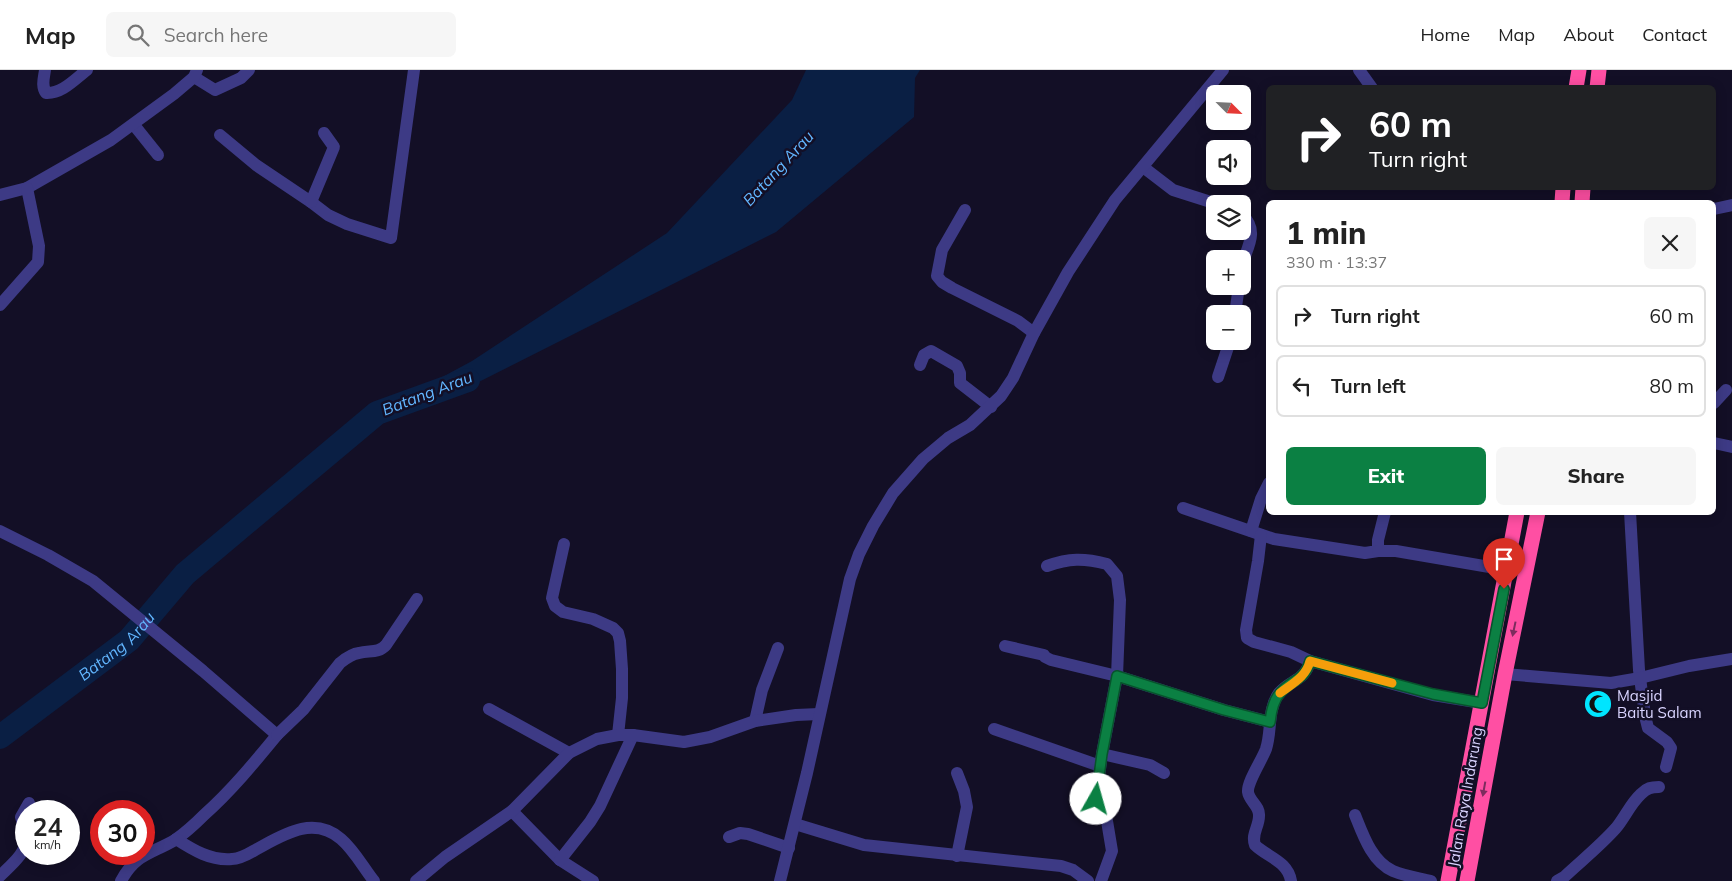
<!DOCTYPE html>
<meta charset="utf-8">
<style>
body{margin:0;font-family:Mulish,sans-serif;background:#f6f6f6;color:#222;height:100vh;display:flex;flex-direction:column;font-size:19px;white-space:nowrap}
*{box-sizing:border-box;margin:0}
p{font-size:16px;color:#767676}
.icon{flex:none;width:28px;height:28px;fill:none;stroke:currentColor;stroke-width:2;stroke-linecap:round;stroke-linejoin:round}
.map{position:relative;flex:1;overflow:hidden}
.sheet{position:absolute;left:1266px;top:130px;width:450px;height:315px;display:flex;flex-direction:column;background:#fff;border-radius:8px;box-shadow:0 2px 12px #0003}
.sheet>*{flex:none}
.top-card{position:absolute;left:1266px;top:15px;width:450px;height:105px;border-radius:8px;box-shadow:0 2px 12px #0003;background:#202124;color:#fff;overflow:hidden}
.needle{width:32px;rotate:114deg}
.controls{position:absolute;left:1206px;top:15px;display:grid;gap:10px}
.controls a{display:grid;place-items:center;width:45px;height:45px;border-radius:8px;background:#fff;box-shadow:0 2px 12px #0003;font-size:25px}
.speed{position:absolute;left:15px;top:730px;display:flex;gap:10px;font-size:25px;font-weight:700;text-align:center}
.speed>*{display:grid;place-content:center;width:65px;height:65px;border-radius:50%;background:#fff;box-shadow:0 2px 12px #0003;line-height:1}
.speed small{font-size:12px;font-weight:400}
.speed .limit{border:8px solid #d22;background:#fff;color:#111}
.pin{position:absolute;display:grid;place-items:center;width:42px;height:42px;color:#fff;margin:-51px -21px;border-radius:50% 50% 50% 0;rotate:-45deg;box-shadow:0 0 5px #0007}
.pin .icon{rotate:45deg}
.me{position:absolute;width:55px;margin:-28px;rotate:7deg;stroke-linejoin:round;filter:drop-shadow(0 0 4px #0008)}
.turn{display:flex;align-items:center;gap:18px;height:105px;padding:0 20px;font-size:22px}
.turn .icon{width:65px;height:65px;stroke-width:2.5}
.turn b{display:block;font-size:35px;line-height:42px}
.round{display:grid;place-items:center;flex:none;width:52px;height:52px;border-radius:8px;background:#f6f6f6}
.headline{display:flex;align-items:center;justify-content:space-between;height:85px;padding:0 20px}
h1{font-size:30px;font-weight:800;line-height:38px}
.button{display:flex;gap:10px;margin-top:auto;padding:10px 20px}
.button a{flex:1;height:58px;border-radius:8px;background:#0b8043;color:#fff;font-size:20px;font-weight:800;line-height:58px;text-align:center}
.button a+a{background:#f6f6f6;color:#222}
ul{padding:0;list-style:none}
li{display:flex;align-items:center;gap:15px;height:62px;margin:0 10px 8px;padding:0 10px;border:2px solid #e0e0e0;border-radius:8px}
li div{flex:1}
li b{display:block;font-size:19px}
li em{font-style:normal}
header{display:flex;align-items:center;gap:30px;box-sizing:border-box;height:70px;padding:0 25px;background:#fff;border-bottom:1px solid #e0e0e0}
header strong{font-size:24px}
nav{display:flex;gap:28px;margin-inline-start:auto;font-size:18px}
.search{width:350px;height:45px;background:#f6f6f6;display:flex;align-items:center;gap:12px;box-sizing:border-box;padding:0 18px;border-radius:8px;color:#767676;font-size:19px}
.map>svg:first-child{display:block}
</style>
<header>
<strong>Map</strong>
<div class="search"><svg class="icon" aria-label="search" viewBox="0 0 24 24"><circle cx="10" cy="10" r="6"/><path d="M15 15l6 6"/></svg>Search here</div>
<nav><a>Home</a><a>Map</a><a>About</a><a>Contact</a></nav>
</header>
<div class="map">
<svg width="1732" height="811" viewBox="0 0 1732 811">
<rect width="100%" height="100%" fill="#130f26"/>
<path fill="#0a1f44" d="M806,0H920L915,8L914,47L776,162L443,330L433,312L472,291L667,163L792,30Z"/>
<g fill="none" stroke-linecap="round" stroke-linejoin="round">
<path stroke="#0a1f44" stroke-width="24" id="s1" d="M0,667L129,570L185,504L377,343L468,310"/>
<g stroke="#3d3a85" stroke-width="12">
<path d="M45,0C44,8 41,16 46,23C62,24 75,9 87,0"/>
<path d="M1359,0L1372,18"/>
<path d="M194,7L215,20L241,8L249,0"/>
<path d="M134,55L158,85"/>
<path d="M220,65L256,95L311,132L328,145L347,154L391,168L414,0"/>
<path d="M1143,97L1173,120L1217,134"/>
<path d="M0,125L27,118L111,70L174,24L194,7L197,0"/>
<path d="M311,132L334,77L324,63"/>
<path d="M1714,139L1732,135"/>
<path d="M965,140L942,180L937,206L942,212L952,218L1018,251L1034,263"/>
<path d="M1242,145C1259,160 1248,176 1242,194"/>
<path d="M0,235L38,192L39,176L27,118"/>
<path d="M1235,244L1239,216"/>
<path d="M920,295L924,285L931,281L957,296L960,303V313L991,337"/>
<path d="M1218,307L1230,271"/>
<path d="M1714,333L1726,320"/>
<path d="M1714,373L1732,377"/>
<path d="M1183,438L1274,469L1365,483L1378,481V470L1385,442"/>
<path d="M1630,442L1639,600L1645,646L1648,658L1667,672L1671,678L1666,697"/>
<path d="M0,461L48,485L93,511L203,601L277,665C254,693 231,721 204,745C195,754 185,763 175,770C151,784 135,784 121,811"/>
<path d="M1251,461L1261,429L1269,413"/>
<path d="M1261,465L1258,491L1246,560L1247,568L1254,572L1291,582L1310,591C1305,611 1291,609 1279,623C1267,640 1272,661 1266,679C1262,690 1247,712 1248,722C1249,731 1260,736 1259,746C1259,757 1251,764 1255,775C1267,787 1288,791 1291,811"/>
<path d="M564,474L552,528L555,536L563,542L593,549L613,558L618,563L620,571L622,599V628L618,665"/>
<path d="M1378,481H1396L1507,500"/>
<path d="M1047,496C1069,488 1084,488 1107,494L1117,506L1120,530L1117,606L1102,684L1096,729V737L1098,742L1105,747L1107,751L1112,781L1101,811"/>
<path d="M1005,576L1044,585L1045,587L1051,590L1117,606L1224,640L1270,652"/>
<path d="M1310,591L1433,625L1482,633"/>
<path d="M1505,604L1611,613L1640,608L1689,596L1732,589"/>
<path d="M489,639L569,683"/>
<path d="M755,651L762,620L778,578"/>
<path d="M994,659L1100,696"/>
<path d="M277,665L303,640L340,593C345,589 351,584 359,583C369,580 378,584 386,575L417,529"/>
<path d="M1102,684L1150,695L1164,703"/>
<path d="M957,703L964,721L967,737L957,786"/>
<path d="M512,741L560,790L593,811"/>
<path d="M1355,745C1363,765 1372,792 1393,801C1405,806 1419,808 1431,811"/>
<path d="M795,754L864,775L1061,796L1073,800L1088,811"/>
<path d="M729,767L740,763L748,764L789,778"/>
<path d="M176,769C193,780 211,791 232,789C241,789 250,783 257,779C283,765 313,745 341,769C354,780 363,797 374,811"/>
<path d="M560,790L590,752L600,736L633,665"/>
<path d="M0,806C10,796 28,782 26,767C25,760 23,753 21,747L29,733"/>
<path d="M416,811L445,787L512,741L569,683L597,669L618,665H633L684,672L710,667L755,651L796,645L819,644"/>
<path d="M780,811L807,703L850,509L859,484L873,456L893,423L923,389L948,368L970,355L1001,326L1013,308L1034,263L1068,202L1115,130L1223,0"/>
<path d="M1557,811L1564,807C1581,791 1600,776 1616,758C1625,747 1631,733 1641,724C1647,718 1651,717 1659,717"/>
</g>
<g stroke="#ff4fa3" stroke-width="15">
<path d="M1576,18L1579,0"/>
<path d="M1597,18L1599,0"/>
<path d="M1562,132L1563,118"/>
<path d="M1582,132L1583,118"/>
<path d="M1448,811L1517,442"/>
<path d="M1467,811L1505,604L1538,442"/>
</g>
</g>
<defs><path id="oneway-solid" d="M-6-.8H1V-3.2L6.5 0L1 3.2V.8H-6Z" transform="scale(1.25)"/></defs>
<g fill="#7d2c5e">
<use href="#oneway-solid" transform="translate(1514 559) rotate(102)"/>
<use href="#oneway-solid" transform="translate(1484 719) rotate(100)"/>
</g>
<g fill="none" stroke-linecap="round" stroke-linejoin="round">
<defs>
<path id="route" d="M1096,729L1102,684L1117,606L1224,640L1270,652C1271,642 1273,630 1281,622C1293,609 1305,610 1310,591L1433,624L1482,633L1504,519"/>
</defs>
<use href="#route" stroke="#07532c" stroke-width="12"/>
<use href="#route" stroke="#0b8043" stroke-width="9"/>
<path stroke="#f59e0b" stroke-width="9" d="M1280,623C1293,613 1306,607 1310,591L1392,613"/>
</g>
<defs>
<symbol id="mosque-disc" viewBox="-11 -11 22 22"><circle r="9.5" fill="#00e5ff" stroke="#130f26"/><path d="M3.5-4.9A6 6 0 1 0 3.5 4.9A5 5 0 1 1 3.5-4.9Z" fill="#111"/></symbol>
</defs>
<g fill-rule="evenodd">
<use href="#mosque-disc" x="1582" y="618" width="32" height="32"/>
</g>
<g text-anchor="middle" dominant-baseline="central" stroke-width="5" stroke-linejoin="round" paint-order="stroke">
<g font-size="15" fill="#d9d4ff" stroke="#130f26" text-anchor="start">
<text x="1617" y="625">Masjid<tspan x="1617" dy="17">Baitu Salam</tspan></text>
</g>
<g font-size="15" fill="#d9d4ff" stroke="#130f26">
<text transform="translate(1465 727) rotate(-80)">Jalan Raya Indarung</text>
</g>
<g font-size="16" font-style="italic" fill="#62b6ff" stroke="#130f26">
<text transform="translate(778 98) rotate(-47)">Batang Arau</text>
<text transform="translate(427 323) rotate(-21)">Batang Arau</text>
<text stroke="none"><textPath href="#s1" startOffset="148">Batang Arau</textPath></text>
</g>
</g>
</svg>
<div class="controls">
<a><svg class="needle" viewBox="-14 -14 28 28"><path d="M0-13l5 13h-10z" fill="#e53935"/><path d="M0 13l5-13h-10z" fill="#767676"/></svg></a>
<a><svg class="icon" aria-label="sound" viewBox="0 0 24 24"><path d="M4 9h4l5-4v14l-5-4H4zM17 9q2 3 0 6"/></svg></a>
<a><svg class="icon" aria-label="layers" viewBox="0 0 24 24"><path d="M12 4l9 5-9 5-9-5zM3 14l9 5 9-5"/></svg></a>
<a>+</a>
<a>−</a>
</div>
<div class="speed"><div>24<small>km/h</small></div><div class="limit">30</div></div>
<div class="pin" style="left:1504px;top:519px;background:#d93025"><svg class="icon" aria-label="arrive" viewBox="0 0 24 24"><path d="M6 21V4h12l-3 4 3 4H6"/></svg></div>
<svg class="me" style="left:1096px;top:729px" viewBox="-20 -20 40 40"><circle r="19" fill="#fff"/><path d="M0-13L10 11 0 6-10 11z" fill="#0b8043"/></svg>
<div class="top-card">
<div class="turn"><svg class="icon" aria-label="right" viewBox="0 0 24 24"><path d="M7 20v-9h11M14 6l5 5-5 5"/></svg><div><b>60 m</b>Turn right</div></div>
</div>
<section class="sheet">
<div class="headline"><div><h1>1 min</h1><p>330 m · 13:37</p></div><a class="round"><svg class="icon" aria-label="close" viewBox="0 0 24 24"><path d="M6 6l12 12M18 6L6 18"/></svg></a></div>
<ul>
<li><svg class="icon" aria-label="right" viewBox="0 0 24 24"><path d="M7 20v-9h11M14 6l5 5-5 5"/></svg><div><b>Turn right</b></div><em>60 m</em></li>
<li><svg class="icon" aria-label="left" viewBox="0 0 24 24"><path d="M17 20v-9H6M10 6l-5 5 5 5"/></svg><div><b>Turn left</b></div><em>80 m</em></li>
</ul>
<div class="button"><a>Exit</a><a>Share</a></div>
</section>
</div>
